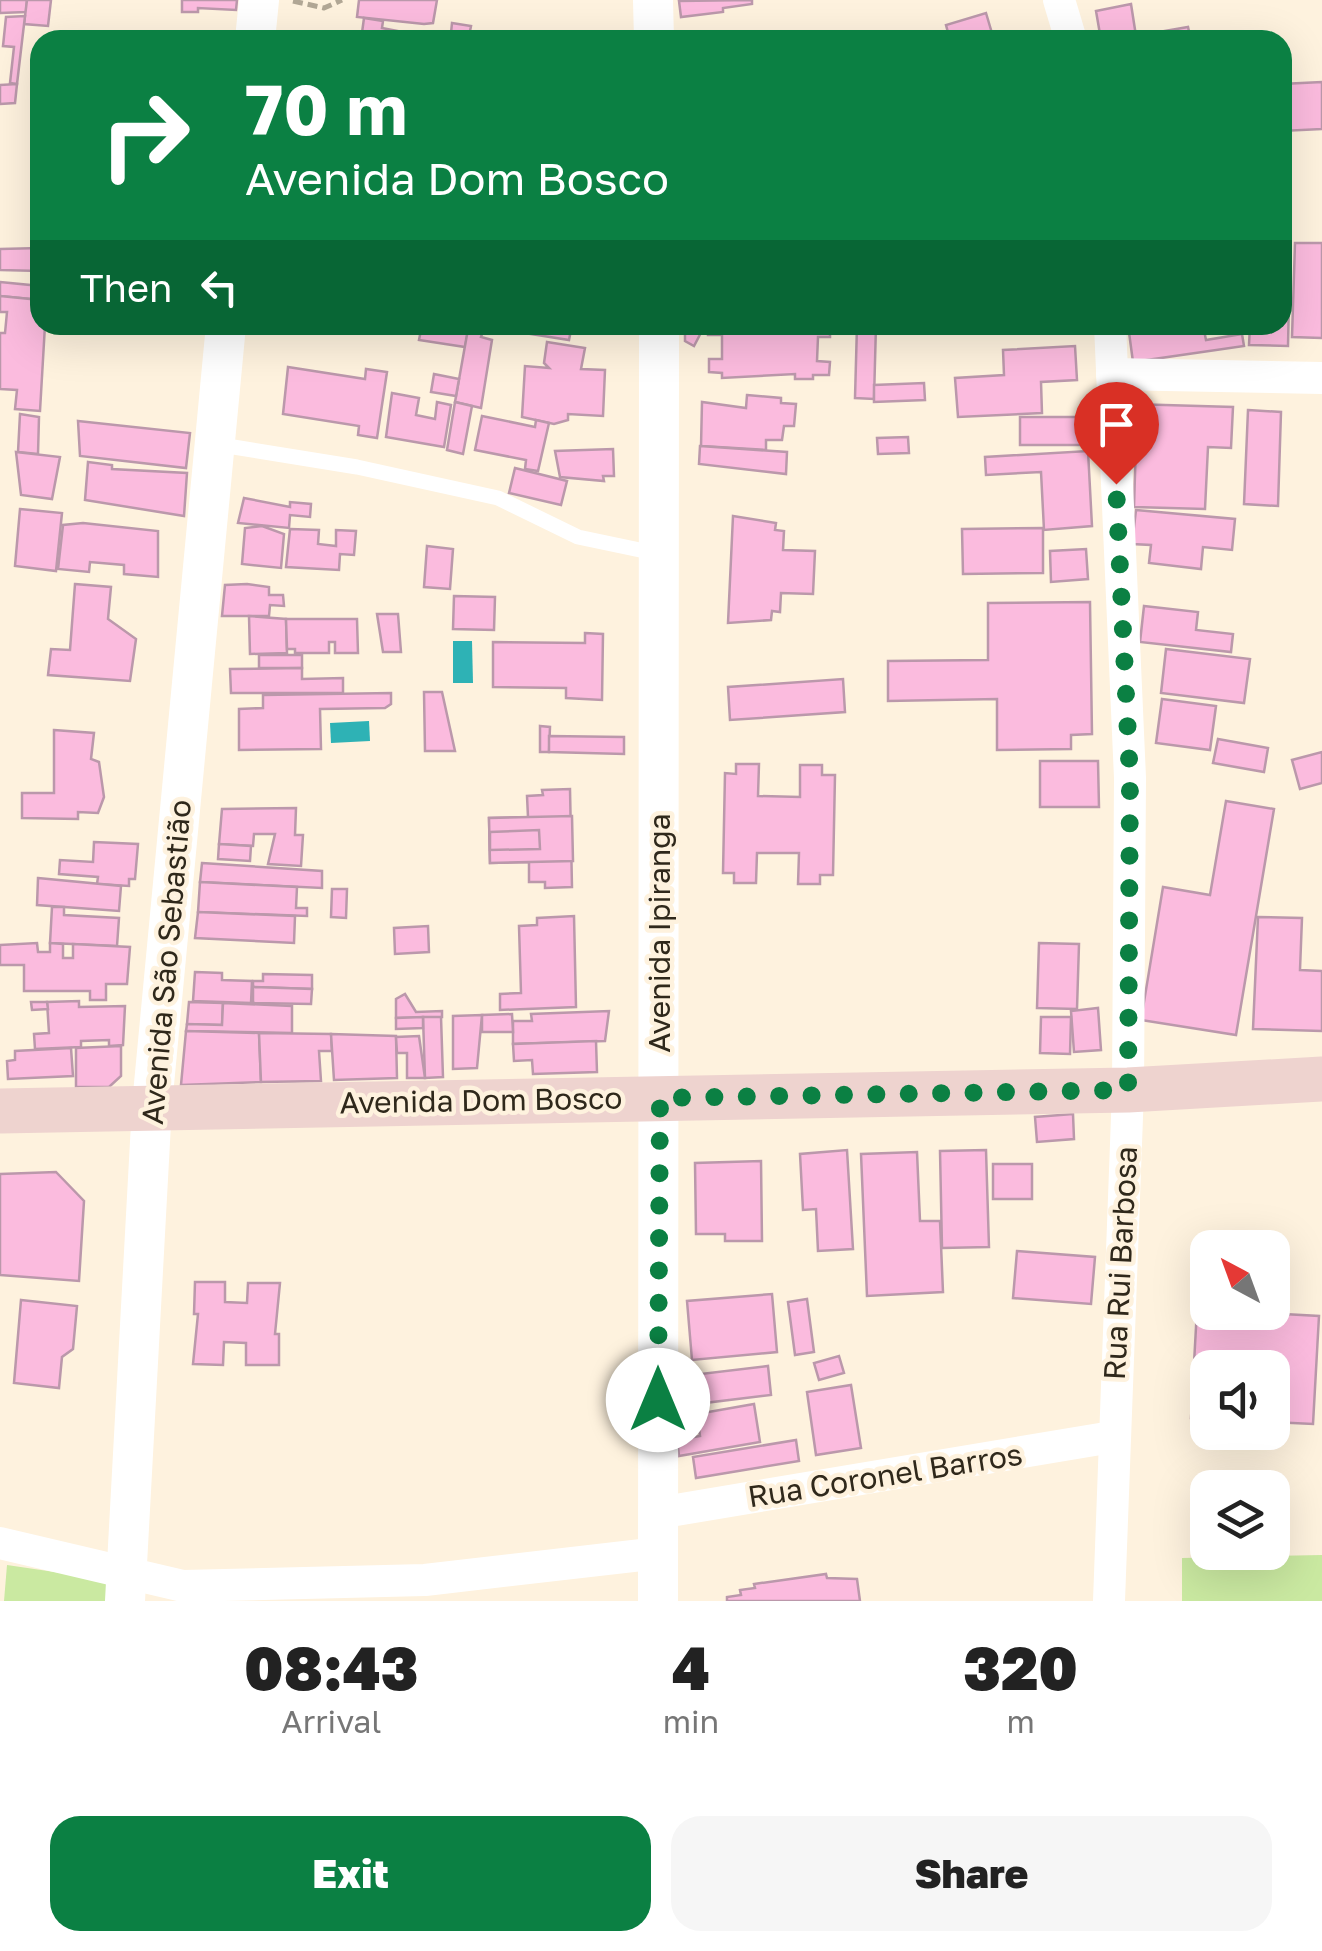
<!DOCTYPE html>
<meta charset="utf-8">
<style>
body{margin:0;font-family:"Golos Text",sans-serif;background:#f6f6f6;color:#222;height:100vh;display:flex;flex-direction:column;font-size:38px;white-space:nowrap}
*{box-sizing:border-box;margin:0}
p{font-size:32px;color:#767676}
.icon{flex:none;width:55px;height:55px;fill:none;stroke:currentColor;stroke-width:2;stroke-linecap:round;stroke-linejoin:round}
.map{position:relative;height:1601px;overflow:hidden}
.side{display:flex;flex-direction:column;background:#fff;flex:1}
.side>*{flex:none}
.banner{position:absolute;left:30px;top:30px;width:1262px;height:305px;border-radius:30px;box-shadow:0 10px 40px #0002;background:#0b8043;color:#fff;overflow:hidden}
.needle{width:65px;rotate:319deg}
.fabs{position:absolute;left:1190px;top:1230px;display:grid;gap:20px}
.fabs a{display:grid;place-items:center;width:100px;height:100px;border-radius:20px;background:#fff;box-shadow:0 10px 40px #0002;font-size:50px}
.pin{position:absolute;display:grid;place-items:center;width:85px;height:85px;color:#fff;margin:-102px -42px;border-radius:50% 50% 50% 0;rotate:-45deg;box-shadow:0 0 10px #0007}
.pin .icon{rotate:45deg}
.me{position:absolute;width:110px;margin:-55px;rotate:0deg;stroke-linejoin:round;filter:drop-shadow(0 0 8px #0008)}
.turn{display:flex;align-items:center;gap:35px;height:210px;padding:0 50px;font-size:45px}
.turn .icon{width:130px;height:130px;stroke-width:2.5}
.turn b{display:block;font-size:70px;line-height:85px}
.then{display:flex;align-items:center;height:95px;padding:0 50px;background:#0003;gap:20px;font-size:38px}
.eta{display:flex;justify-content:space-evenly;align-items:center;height:170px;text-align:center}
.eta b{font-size:60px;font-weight:800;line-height:70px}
.cta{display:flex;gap:20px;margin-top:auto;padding:20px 50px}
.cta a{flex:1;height:115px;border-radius:30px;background:#0b8043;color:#fff;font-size:40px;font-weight:800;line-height:115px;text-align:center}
.cta a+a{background:#f6f6f6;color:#222}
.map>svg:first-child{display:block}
</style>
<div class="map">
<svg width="1322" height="1601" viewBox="0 0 1322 1601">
<rect width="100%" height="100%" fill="#fef2de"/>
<g fill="#cae9a1">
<path d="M1322,1555V1601H1182V1558Z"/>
<path d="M7,1565L109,1580L107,1601H4Z"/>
</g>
<g fill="#2eb2b5">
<path d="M453,641H472L473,683H453Z"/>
<path d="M369,721L370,741L331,743L330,723Z"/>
</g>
<g fill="#fbbbde" stroke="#bb98ab" stroke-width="2.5">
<path d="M0,0H27L26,12L0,13Z"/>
<path d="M27,0H51L48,26L24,24Z"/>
<path d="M182,0H237L236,10L198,8V12H182Z"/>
<path d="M359,0H437L433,23L424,24L357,17Z"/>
<path d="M752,0V4L723,8V12L681,17L679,1Z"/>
<path d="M1131,4L1136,36L1188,27L1191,40H1101L1096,11Z"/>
<path d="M986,13L994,40H950L946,25Z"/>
<path d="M25,16L17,84L10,83L14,47L3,46L6,17Z"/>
<path d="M364,18L383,21L382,28L418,35L417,40H361Z"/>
<path d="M452,23L471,26L469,36L451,33Z"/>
<path d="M1322,82V129L1282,131V84Z"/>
<path d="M17,84L15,103L0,104V85Z"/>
<path d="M1295,243H1322V338L1292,337Z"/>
<path d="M40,248V271L0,270V249Z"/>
<path d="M1282,253H1290L1288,346L1249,345L1250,325H1282Z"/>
<path d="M0,282L40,286V300L0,296Z"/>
<path d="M0,296L40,300V325H45L40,411L15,409L17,390L0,389V333H5L7,312H0Z"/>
<path d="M422,325L469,327L465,347L419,340Z"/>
<path d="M519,325H572L569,340L518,332Z"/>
<path d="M685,325H705L694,346L685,341Z"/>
<path d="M708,325H830V337H818L817,361L830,362L829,375H813V379H795V374L722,378V373L709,372V359H722V335H708Z"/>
<path d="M857,325H876L874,399L855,398Z"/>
<path d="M997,325H1046L1047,330L997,332Z"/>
<path d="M1128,325H1203L1206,340L1242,334L1244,346L1133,362Z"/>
<path d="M468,329L483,331L481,337L492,340L481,408L455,402Z"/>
<path d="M547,342L585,348L581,369L605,370L603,416L568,414V420L554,424L522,417L525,366L549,368L544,363Z"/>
<path d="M1075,346L1077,380L1041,382L1042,413L958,417L955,378L1004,375L1003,350Z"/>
<path d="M288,367L365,379L366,369L387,372L377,438L358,435L359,426L283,414Z"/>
<path d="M434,374L459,379L456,396L431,392Z"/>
<path d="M924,383L925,400L874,402V385Z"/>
<path d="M392,393L419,398L416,415L435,419L437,402L451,405L444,447L386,437Z"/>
<path d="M747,395L781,398V403L796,404L794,426H784L782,440H766V450L701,446L702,402L746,408Z"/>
<path d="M455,402L472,406L463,454L447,450Z"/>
<path d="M1130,404L1233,407L1231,448L1208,447L1205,509L1134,507L1136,442H1128Z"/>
<path d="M1248,410L1281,412L1278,506L1244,504Z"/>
<path d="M20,414L39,417L38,454L18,452Z"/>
<path d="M482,416L535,427L536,420L549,423L538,471L525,469L526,460L475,450Z"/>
<rect x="1020" y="417" width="66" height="28"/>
<path d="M78,421L190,433L186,468L80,456Z"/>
<path d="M908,437L909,453L878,454L877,438Z"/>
<path d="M700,446L787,452L786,474L699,464Z"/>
<path d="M613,449L614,476H603L604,481L560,477L555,451Z"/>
<path d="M1088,451L1092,526L1044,530L1041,472L986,475L985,457Z"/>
<path d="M16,452L60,457L52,499L21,495Z"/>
<path d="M88,462L112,465V469L187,473L184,516L85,500Z"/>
<path d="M515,468L567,481L561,505L509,493Z"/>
<path d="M244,498L290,507V502L311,504L310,517L290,515L289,528L238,523Z"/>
<path d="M20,509L62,513L56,571L15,566Z"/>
<path d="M1136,510L1235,519L1232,550L1203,547L1201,569L1149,563L1151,545L1132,544Z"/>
<path d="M733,516L776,523L775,530L784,531L783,550L815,551L813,594L781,593L780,612L772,611L771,620L728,623Z"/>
<path d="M83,523L158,531V577L124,574V565L90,562L89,572L58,569L63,525Z"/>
<path d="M262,526L284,534L281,568L242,564L245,528Z"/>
<path d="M1043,528V573L963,574L962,529Z"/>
<path d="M290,529L319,530L318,544L336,546V530L356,531L354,555L340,554L339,570L286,567Z"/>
<path d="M427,546L453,549L450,589L424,587Z"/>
<path d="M1086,549L1088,579L1051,582L1050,551Z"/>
<path d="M75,584L111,587L108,619L136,639L130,681L48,675L51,649L70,650Z"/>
<path d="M247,584L269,587V595H283L284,606L270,605L269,616H222L225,585Z"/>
<path d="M454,596L495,597L494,630L453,629Z"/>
<path d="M1090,602L1092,734L1071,735V749L997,750V699L888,701V661L988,660V603Z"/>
<path d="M1144,606L1198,612L1196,630L1233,634L1231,652L1140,642Z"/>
<path d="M377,614H398L401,652H383Z"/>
<path d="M249,616L286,619L287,653L250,654Z"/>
<path d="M286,619H357L358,653H335V642H329V653H295V649H287Z"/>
<path d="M585,633L603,634L602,700L566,698V688L493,687V642L585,643Z"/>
<path d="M1166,649L1250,659L1244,703L1161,693Z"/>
<rect x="259" y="655" width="43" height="13"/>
<path d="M302,668V679L343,678V693H231L230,669Z"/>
<path d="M843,679L845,712L730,720L728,687Z"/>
<path d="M424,692H442L455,751H425Z"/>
<path d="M391,693V704L385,708L320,709L321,749L239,750V709L263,708V695Z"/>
<path d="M1162,699L1216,706L1210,750L1156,743Z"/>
<path d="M540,726L550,727L549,752H540Z"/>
<path d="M54,730L94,733L91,759L99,762L104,797L98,813L78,812V819L22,818V793H54Z"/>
<path d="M549,736L624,737V754L549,752Z"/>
<path d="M1218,739L1268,748L1264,772L1213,763Z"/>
<path d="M1322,752V783L1300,789L1292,760Z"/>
<path d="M1040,761H1098L1099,807H1040Z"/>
<path d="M736,764H759L758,796L800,797V765H822V775H835L833,875H820V884H798L799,853H757L756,883H734V873H723L725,773L736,774Z"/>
<path d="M570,789L572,887L545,888V882H529V862L490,863L489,818L528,817L527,796L543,795L542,790Z"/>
<path d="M1226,801L1274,809L1236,1035L1141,1020L1163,887L1210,895Z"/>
<path d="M296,808L295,835H303L301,866L268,864L275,834H254L253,846L219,844L222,809Z"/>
<path d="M572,816L573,861L490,863L489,818Z"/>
<path d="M539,830L540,849L490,850V832Z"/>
<path d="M94,842L138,844L135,879H129V886L97,884L98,877L59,874L60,860L93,862Z"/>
<path d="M219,844L251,846L250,861L218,859Z"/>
<path d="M202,863L322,871V888L200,882Z"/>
<path d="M38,878L121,886L119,911L37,905Z"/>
<path d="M200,882L297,887L296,908H307V916L198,912Z"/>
<path d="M332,889H347L346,918L331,917Z"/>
<path d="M52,907H64V915L119,918L117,946L50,943Z"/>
<path d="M198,912L295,916L294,943L195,938Z"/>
<path d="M574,916L576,1007L500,1010V994L521,993L519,926L537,925V918Z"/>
<path d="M1258,917L1302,918L1300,970L1322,971V1031L1253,1029Z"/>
<path d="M428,926L429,952L395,954L394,928Z"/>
<path d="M37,943L38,952H50V943L63,944V958H73V944L130,947L127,984H106V1000H90V991H24V965H0V945Z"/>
<path d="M1039,943L1079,944L1077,1009L1037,1008Z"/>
<path d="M195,972L222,973V980L252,981L251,1003L193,1001Z"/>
<path d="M263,974L312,975V989L253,987V981H263Z"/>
<path d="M253,987L312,989L311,1004L253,1003Z"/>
<path d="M405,994L416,1012L442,1011V1017L396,1018V999Z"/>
<path d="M79,1001V1007L125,1006L123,1045L109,1046V1040L81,1041V1047L35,1049L34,1034L49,1033L47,1002Z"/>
<path d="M31,1002H47L48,1009L32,1010Z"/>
<path d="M189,1002L223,1003L222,1025L187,1024Z"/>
<path d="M223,1003L292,1006V1033L186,1031L187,1024L222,1025Z"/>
<path d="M1098,1008L1101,1050L1074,1052L1071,1011Z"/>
<path d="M609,1011L605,1041L513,1044V1021H532L531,1014Z"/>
<path d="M512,1014L513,1032H482V1015Z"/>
<path d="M482,1015L477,1068L453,1069V1016Z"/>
<path d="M423,1017H441L443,1077L425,1078Z"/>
<path d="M423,1017V1028L396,1029V1018Z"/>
<path d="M1041,1017H1071L1070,1054L1040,1053Z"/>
<path d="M186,1031L259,1033L261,1082L181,1085Z"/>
<path d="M259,1033L331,1034L332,1051H319L321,1081L261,1082Z"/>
<path d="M331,1034L396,1036L397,1078L334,1080Z"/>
<path d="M419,1036L425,1078H407V1053H397L396,1037Z"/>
<path d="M596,1041L597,1072L533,1074L532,1060L514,1061L513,1044Z"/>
<path d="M121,1046V1076L109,1087H76V1048Z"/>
<path d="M71,1048L73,1076L8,1079L7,1061L15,1060V1051Z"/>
<path d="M1073,1114L1074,1139L1037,1142L1035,1117Z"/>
<path d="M847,1150L853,1249L818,1251L816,1209L803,1210L800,1154Z"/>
<path d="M986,1150L989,1247L942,1248L940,1151Z"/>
<path d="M917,1152L920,1221H940L943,1292L867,1296L861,1154Z"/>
<path d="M761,1161L762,1241H725V1234H696L695,1163Z"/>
<rect x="993" y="1164" width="39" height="35"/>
<path d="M56,1172L84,1201L79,1281L0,1275V1174Z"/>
<path d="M1017,1251L1095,1257L1091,1304L1013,1298Z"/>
<path d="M195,1282H225V1302L247,1303L248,1283H280L275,1334H279V1365H246V1343L224,1342L223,1365L193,1364L198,1314H194Z"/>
<path d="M772,1294L777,1352L692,1360L687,1301Z"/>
<path d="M807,1299L814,1352L795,1355L788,1302Z"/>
<path d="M21,1300L77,1306L73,1349L62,1357L59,1388L14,1383Z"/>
<path d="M1197,1309L1319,1316L1313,1424L1272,1422V1368H1208V1419L1191,1418Z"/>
<path d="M839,1356L844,1373L819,1380L814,1363Z"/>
<path d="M768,1366L771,1395L696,1404L692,1375Z"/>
<path d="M851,1385L861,1448L816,1455L807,1392Z"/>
<path d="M754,1404L760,1442L679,1456L677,1440L700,1436L697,1414Z"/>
<path d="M796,1440L799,1461L696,1478L693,1457Z"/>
<path d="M826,1574L827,1578L857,1579L860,1601H727V1597L741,1595L740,1590L755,1588L754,1584Z"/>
</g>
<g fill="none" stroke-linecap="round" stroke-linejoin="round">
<path stroke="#b1a795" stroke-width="5" stroke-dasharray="10 5" stroke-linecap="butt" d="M293,1L324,8L342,0"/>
<path stroke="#fff" stroke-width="15" d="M215,444L357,467L498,498L578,537L659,554"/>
<g stroke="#fff" stroke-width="32">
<path d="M1059,0L1071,40"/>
<path d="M1112,374L1322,378"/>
<path d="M658,1513L1112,1437"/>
<path d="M0,1543L183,1586L425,1580L659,1553"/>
<path d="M1109,1601L1128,1090L1130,778L1110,325"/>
</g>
<g stroke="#fff" stroke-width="40">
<path d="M653,0L654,40"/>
<path d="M255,40L259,0"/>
<path d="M125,1601L152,1105L226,325"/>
<path d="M658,1601L659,325"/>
</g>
<path stroke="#eed3cf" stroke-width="45" d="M0,1111L1128,1090L1322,1079"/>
</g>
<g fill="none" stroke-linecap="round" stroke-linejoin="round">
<path stroke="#0b8043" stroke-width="18" stroke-dasharray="0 32.4" d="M658,1400L660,1098L1128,1090L1130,778L1116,484"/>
</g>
<g text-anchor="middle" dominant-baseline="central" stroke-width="9" stroke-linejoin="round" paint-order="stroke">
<g font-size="30" fill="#2f281b" stroke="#fef2de">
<text transform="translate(659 933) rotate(-90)">Avenida Ipiranga</text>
<text transform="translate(166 962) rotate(-85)">Avenida São Sebastião</text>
<text transform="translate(481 1100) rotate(-1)">Avenida Dom Bosco</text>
<text transform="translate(1120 1263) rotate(-87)">Rua Rui Barbosa</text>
<text transform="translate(885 1475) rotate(-9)">Rua Coronel Barros</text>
</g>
</g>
</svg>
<div class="fabs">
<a><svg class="needle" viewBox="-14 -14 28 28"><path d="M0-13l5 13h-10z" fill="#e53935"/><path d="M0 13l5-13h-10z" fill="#767676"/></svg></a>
<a><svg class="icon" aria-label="sound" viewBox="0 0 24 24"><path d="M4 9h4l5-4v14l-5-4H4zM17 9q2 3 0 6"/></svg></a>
<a><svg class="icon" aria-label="layers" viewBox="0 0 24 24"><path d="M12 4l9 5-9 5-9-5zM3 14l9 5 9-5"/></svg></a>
</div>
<div class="pin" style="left:1116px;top:484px;background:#d93025"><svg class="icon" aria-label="arrive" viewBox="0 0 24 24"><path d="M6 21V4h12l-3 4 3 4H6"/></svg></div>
<svg class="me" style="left:658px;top:1400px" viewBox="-20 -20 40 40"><circle r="19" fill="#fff"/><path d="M0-13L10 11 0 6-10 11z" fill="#0b8043"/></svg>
<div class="banner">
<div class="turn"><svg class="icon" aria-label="right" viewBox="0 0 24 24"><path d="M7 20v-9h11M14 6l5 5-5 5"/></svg><div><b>70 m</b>Avenida Dom Bosco</div></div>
<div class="then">Then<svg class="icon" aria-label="left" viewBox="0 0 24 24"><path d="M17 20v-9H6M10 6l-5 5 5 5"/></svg></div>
</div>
</div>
<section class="side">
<div class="eta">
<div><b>08:43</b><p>Arrival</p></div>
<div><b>4</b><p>min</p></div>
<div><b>320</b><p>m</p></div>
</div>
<div class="cta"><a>Exit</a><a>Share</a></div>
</section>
